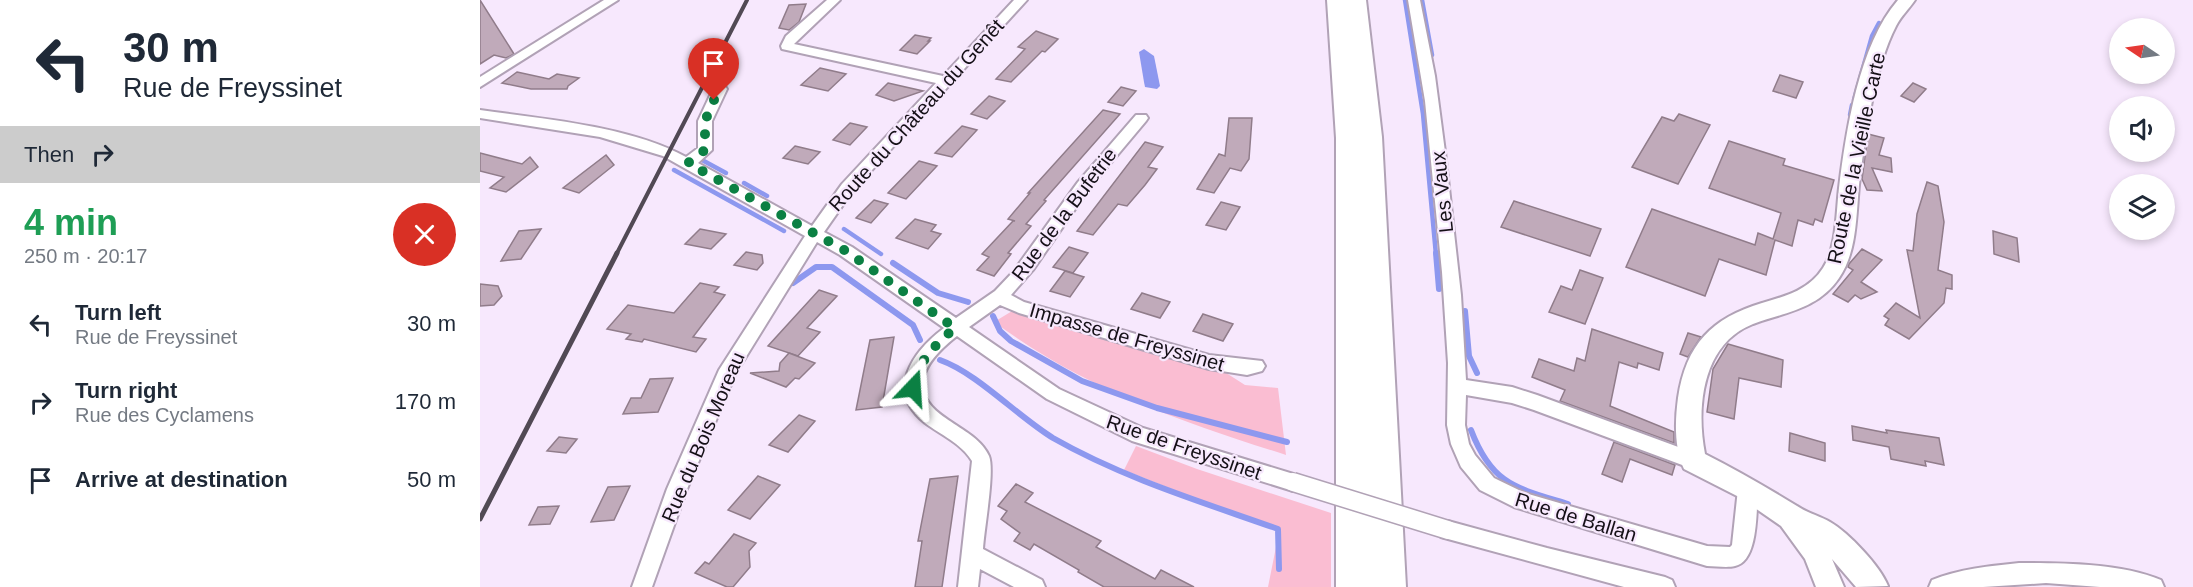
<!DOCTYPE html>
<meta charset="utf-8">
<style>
body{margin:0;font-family:Arial,sans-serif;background:#f2f2f3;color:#1f2937;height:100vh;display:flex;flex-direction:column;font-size:22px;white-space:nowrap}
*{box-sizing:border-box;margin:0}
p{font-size:20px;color:#747a83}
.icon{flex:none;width:33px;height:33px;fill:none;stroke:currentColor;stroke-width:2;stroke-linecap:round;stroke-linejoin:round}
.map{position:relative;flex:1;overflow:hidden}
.panel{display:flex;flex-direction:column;background:#fff;width:480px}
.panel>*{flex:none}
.guide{background:#fff;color:#1f2937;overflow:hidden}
.needle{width:39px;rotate:283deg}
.fabs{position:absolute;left:1629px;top:18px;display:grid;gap:12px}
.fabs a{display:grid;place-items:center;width:66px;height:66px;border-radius:50%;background:#fff;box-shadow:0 3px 9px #0003;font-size:30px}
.pin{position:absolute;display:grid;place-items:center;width:51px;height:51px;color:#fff;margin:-62px -26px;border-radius:50% 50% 50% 0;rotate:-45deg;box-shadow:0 0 6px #0007}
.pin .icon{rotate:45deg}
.me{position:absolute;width:66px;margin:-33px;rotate:20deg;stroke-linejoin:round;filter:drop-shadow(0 0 4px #0008)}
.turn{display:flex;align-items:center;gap:21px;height:126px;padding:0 24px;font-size:27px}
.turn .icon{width:78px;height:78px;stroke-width:2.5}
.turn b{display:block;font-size:42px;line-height:51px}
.then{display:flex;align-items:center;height:57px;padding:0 24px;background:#0003;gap:12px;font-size:22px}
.round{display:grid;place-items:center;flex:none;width:63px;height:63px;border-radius:32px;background:#f2f2f3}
.overview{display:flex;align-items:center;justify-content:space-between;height:102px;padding:0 24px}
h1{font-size:36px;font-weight:600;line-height:45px;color:#1e9e55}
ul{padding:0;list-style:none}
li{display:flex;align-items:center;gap:18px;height:78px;padding:0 24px}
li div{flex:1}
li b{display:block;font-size:22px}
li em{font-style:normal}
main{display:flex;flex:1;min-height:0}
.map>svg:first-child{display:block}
</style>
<main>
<section class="panel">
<div class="guide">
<div class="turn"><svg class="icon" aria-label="left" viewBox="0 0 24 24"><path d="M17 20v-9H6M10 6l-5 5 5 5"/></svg><div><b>30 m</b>Rue de Freyssinet</div></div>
<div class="then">Then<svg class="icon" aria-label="right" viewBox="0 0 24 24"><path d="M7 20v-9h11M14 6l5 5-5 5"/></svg></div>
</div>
<div class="overview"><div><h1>4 min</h1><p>250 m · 20:17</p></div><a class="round" style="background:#d93025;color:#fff"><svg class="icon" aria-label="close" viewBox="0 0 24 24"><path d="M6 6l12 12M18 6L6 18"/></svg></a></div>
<ul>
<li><svg class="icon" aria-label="left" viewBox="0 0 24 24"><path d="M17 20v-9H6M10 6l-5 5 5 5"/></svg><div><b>Turn left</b><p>Rue de Freyssinet</p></div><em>30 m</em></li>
<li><svg class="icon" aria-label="right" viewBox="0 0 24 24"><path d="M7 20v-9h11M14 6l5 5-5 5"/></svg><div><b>Turn right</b><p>Rue des Cyclamens</p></div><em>170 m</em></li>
<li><svg class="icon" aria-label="arrive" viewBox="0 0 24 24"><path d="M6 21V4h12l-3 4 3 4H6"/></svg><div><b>Arrive at destination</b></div><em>50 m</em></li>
</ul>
</section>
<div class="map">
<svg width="1713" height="587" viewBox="0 0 1713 587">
<rect width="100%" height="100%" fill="#f7e8fd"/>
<g fill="#fabdd2">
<path d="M539,307L729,362L765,385L798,388L806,455C697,420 607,390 514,322Z"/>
<path d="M656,446L717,469L851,513V587H788L799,532L644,470Z"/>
</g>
<path fill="#8d98ef" d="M664,49L674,56L680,86L677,89L665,87L664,82L659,52Z"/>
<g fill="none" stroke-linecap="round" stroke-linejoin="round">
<g stroke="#8d98ef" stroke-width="4.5">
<path d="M925,0L943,114L956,255"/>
<path d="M942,0L952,55"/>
<path d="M1374,100L1392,36L1399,23"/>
<path d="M1370,115L1372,105"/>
<path d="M222,160L246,173"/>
<path d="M194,170L304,231"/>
<path d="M264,183L287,196"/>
<path d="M364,229L401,254"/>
</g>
<g stroke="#8d98ef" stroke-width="6">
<path d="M956,253L959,289"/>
<path d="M413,263L458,293L488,302"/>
<path d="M313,283L336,267H352L433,325L440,340"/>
<path d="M985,311L989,356L997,373"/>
<path d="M513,316L520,331L531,341L602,381L677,408L807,442"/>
<path d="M460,360C497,373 537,416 573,438C643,478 722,502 798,529L799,569"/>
<path d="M991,430C1012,485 1036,488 1088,504"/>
</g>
</g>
<g fill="#c0aaba" stroke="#907c8a" stroke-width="1.5">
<path d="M0,0L34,54L26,58L14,55L0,64Z"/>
<path d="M326,4L319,22L309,30L299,28L309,5Z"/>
<path d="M556,31L578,39L565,52L562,51L531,82L516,79L545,49L538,47Z"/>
<path d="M435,35L451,38L448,41H450L437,54L420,50Z"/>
<path d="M340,68L366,74L348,91L321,85Z"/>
<path d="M37,72L69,79L77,74L99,78L88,86L87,89H51L22,83Z"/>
<path d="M1300,75L1323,82L1316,98L1293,91Z"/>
<path d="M408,83L443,91L414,101L396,95Z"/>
<path d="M1433,83L1446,89L1434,102L1421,96Z"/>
<path d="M641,87L656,91L643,106L628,102Z"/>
<path d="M509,96L525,101L507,119L491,114Z"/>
<path d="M623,110L640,114L564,200L566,201L546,224L551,226L528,253L531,254L514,276L497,270L509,257L502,254L533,221H535L528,219L550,193H548Z"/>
<path d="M1199,114L1230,125L1198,184L1152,167L1182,117L1194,121Z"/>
<path d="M749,118H772L769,159L761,171L750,168L734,193L717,189L739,154L745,156Z"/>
<path d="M370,123L387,127L370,145L353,140Z"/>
<path d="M482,126L497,130L472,157L455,153Z"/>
<path d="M1388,134L1404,138L1399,155L1411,158L1412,172L1392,168L1402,191L1387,190L1382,179Z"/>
<path d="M1249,141L1305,159L1303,165L1354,180L1342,222L1335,219L1333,225L1318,220L1312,246L1295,240L1286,275L1239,259L1225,296L1146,267L1172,209L1275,245L1278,233L1293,239L1301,213L1229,188Z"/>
<path d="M665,142L683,147L668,167L677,169L665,185L647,206L638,204L613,235L597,231Z"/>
<path d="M315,146L340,152L328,164L303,158Z"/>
<path d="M0,153L42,164L50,157L58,167L26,192L10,188L24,177L0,171Z"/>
<path d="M126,155L134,165L99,193L83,188Z"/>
<path d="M439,161L457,166L426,199L408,193Z"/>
<path d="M1447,182L1458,186L1464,222L1458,270L1472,275V289L1466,288L1464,303L1429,339L1405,325L1409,319L1404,316L1416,303L1440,318L1427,250L1433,251L1437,214Z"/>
<path d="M394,200L408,204L391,223L376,218Z"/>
<path d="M1034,201L1121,229L1110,256L1021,227Z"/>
<path d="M741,202L760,207L746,230L726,225Z"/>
<path d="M435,219L456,225L451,231L461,234L448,249L416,238Z"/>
<path d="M61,229L41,259L21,261L39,231Z"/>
<path d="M220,229L246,234L231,249L205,244Z"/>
<path d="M1513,231L1537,238L1539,262L1514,254Z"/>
<path d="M589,247L608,253L593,273L573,267Z"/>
<path d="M1382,249L1402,260L1381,282L1397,292L1381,299L1375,295L1368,302L1353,294L1373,270L1368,267L1369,264Z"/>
<path d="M266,252L282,255L283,263L277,270L254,265Z"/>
<path d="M1100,270L1123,278L1105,324L1069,312L1081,286L1092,290Z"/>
<path d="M585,271L604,277L590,297L570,291Z"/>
<path d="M220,283L239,287L234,292L245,295L213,337L226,339L216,352L164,339L162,342L146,339L151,334L127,329L148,305L194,313Z"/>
<path d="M0,284L18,286L22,296L14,305L0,306Z"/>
<path d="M339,290L357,296L327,328L340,332L318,356L288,346Z"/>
<path d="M662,293L690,302L680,318L651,309Z"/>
<path d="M723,314L753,324L743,341L713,331Z"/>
<path d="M1112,329L1183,353L1179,370L1158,363L1157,368L1139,362L1130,406L1194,432V443L1080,401L1085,390L1052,377L1059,359L1094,371L1097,358L1105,361Z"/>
<path d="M1208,333L1221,337L1208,357L1200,354Z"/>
<path d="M414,337L402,407L376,410L390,340Z"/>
<path d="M1248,344L1303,360L1301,387L1259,378L1254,419L1227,412L1233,369Z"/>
<path d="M309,353L335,363L319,379L315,378L306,387L270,373L299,371L300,363Z"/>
<path d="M193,378L178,412L143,414L151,398H161L170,379Z"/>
<path d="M319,415L335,421L308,452L289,445Z"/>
<path d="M1372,426L1407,433L1406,430L1459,438L1464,465L1445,461L1446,466L1411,459L1409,447L1373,440Z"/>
<path d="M1310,433L1345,443V461L1309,451Z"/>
<path d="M79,437L97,439L86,453L67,451Z"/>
<path d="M1134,442L1195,465L1192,475L1150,459L1142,482L1122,474Z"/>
<path d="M278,476L300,485L270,519L248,510Z"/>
<path d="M478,476L462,587H435L442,541H438L450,479Z"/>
<path d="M536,484L553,493L545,502L621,541L616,547L675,579L681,570L714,587H624L598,572L599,570L554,544L550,550L534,541L540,533L521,519L527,511L518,506Z"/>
<path d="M150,486L134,520L111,522L128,487Z"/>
<path d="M79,506L70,524L49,525L58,507Z"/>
<path d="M254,534L276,543L269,551L270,567L253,587H247L215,573L225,562L229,564Z"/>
</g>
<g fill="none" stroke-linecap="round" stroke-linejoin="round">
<defs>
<g id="street">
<path d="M124,0H138L0,87V77Z"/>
<path d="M347,0H360L314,44L463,76L534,0H547L372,192L344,232L372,247L476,318L515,291L533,272L598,182L656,115H666L668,118L666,121L609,189L553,270L531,295L544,302L729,355L782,361L785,366L782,371L767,375L729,369L539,313L520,305L489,327L579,389L663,428L820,476L823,482L820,488L813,491L652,441L567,399L477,336C463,347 446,362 443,380C438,418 496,425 509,456C515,471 504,530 503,549L562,580L565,587H534L500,569L498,587H478L492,461C481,443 461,435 445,423C405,391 432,352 464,328L360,255L337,242L256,373L207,489L172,587H152L187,489L239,370L325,236L183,156L120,137L0,118V110C63,119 150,126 206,157L218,148V121L233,89L235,86H245L247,89L232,121V150L218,163L332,226L362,184L456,83L302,49L301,46L306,36Z"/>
<path d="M928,0H940L955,76L965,152L981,295L986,380L1032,387L1057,395L1220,455L1223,461L1220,467L1213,469L1054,410L1032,403L986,395L985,425L989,444L995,455L1014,478L1045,493L1227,546L1250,547L1252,545L1258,489L1261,483L1268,480L1275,483L1278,489C1276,509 1279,561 1255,566C1247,568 1236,566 1227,566L1034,507L1000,490L981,467L971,444L967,425L968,363L962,272L945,101Z"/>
<path d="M968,521L1067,548L1185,577L1192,580L1195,587H1144L968,539L961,537L958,530L961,523Z"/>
<path d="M1539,563C1583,563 1640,563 1681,580L1684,587H1620L1566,583L1503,587H1449L1452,580C1479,569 1510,566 1539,563Z"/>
</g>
<path id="secondary" d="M1418,0H1435C1429,9 1421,16 1416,26C1394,68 1385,138 1379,185C1376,216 1377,252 1359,278C1338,309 1306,312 1273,324C1222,344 1216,407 1225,454C1257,470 1286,487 1317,506C1327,513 1340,516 1350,522C1369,533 1400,566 1408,586L1376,587L1352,559L1364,587H1336L1325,559L1301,526L1259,497L1204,469C1194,448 1195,420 1198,398C1206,344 1232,318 1282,303C1306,296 1329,290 1343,268C1357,246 1356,213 1359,188C1366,130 1379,45 1418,0Z"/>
<path id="highway" d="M847,0H886L902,137L926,587H856V138Z"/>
</defs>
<use href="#street" stroke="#b1a2b6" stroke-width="4"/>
<use href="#secondary" stroke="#b1a2b6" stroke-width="4"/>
<use href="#highway" stroke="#b1a2b6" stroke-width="4"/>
<use href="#street" fill="#fff" fill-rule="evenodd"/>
<use href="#secondary" fill="#fff" fill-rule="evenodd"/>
<use href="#highway" fill="#fff" fill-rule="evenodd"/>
<path stroke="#514954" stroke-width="4" d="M136,255L267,0"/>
<path stroke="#514954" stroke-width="5" d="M0,519L137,253"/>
<defs>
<path id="street-bridge" d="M813,482L968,530"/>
</defs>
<use href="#street-bridge" stroke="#b1a2b6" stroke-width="21" stroke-linecap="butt"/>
<use href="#street-bridge" stroke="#fff" stroke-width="18"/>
</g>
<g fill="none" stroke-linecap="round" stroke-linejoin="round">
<path stroke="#0b8043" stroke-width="10" stroke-dasharray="0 18" d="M234,100L225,121V150L208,163L366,251L475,328C455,345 437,362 433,388"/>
</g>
<g text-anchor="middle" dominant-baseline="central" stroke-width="4.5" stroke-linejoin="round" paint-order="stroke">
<g font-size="20" fill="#151017" stroke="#f7e8fd">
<text transform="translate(436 115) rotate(-48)">Route du Château du Genêt</text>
<text transform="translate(1376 158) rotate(-78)">Route de la Vieille Carte</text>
<text transform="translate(962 192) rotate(-96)">Les Vaux</text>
<text transform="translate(584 214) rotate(-53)">Rue de la Bufetrie</text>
<text transform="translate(647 337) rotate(16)">Impasse de Freyssinet</text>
<text transform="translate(223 437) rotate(-67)">Rue du Bois Moreau</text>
<text transform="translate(704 447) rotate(19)">Rue de Freyssinet</text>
<text transform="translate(1096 517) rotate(17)">Rue de Ballan</text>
</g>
</g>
</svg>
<div class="fabs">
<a><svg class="needle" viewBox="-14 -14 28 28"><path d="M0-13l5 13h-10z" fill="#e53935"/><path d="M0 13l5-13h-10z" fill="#747a83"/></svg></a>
<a><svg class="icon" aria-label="sound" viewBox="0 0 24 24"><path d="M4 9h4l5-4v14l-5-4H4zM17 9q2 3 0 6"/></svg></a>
<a><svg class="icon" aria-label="layers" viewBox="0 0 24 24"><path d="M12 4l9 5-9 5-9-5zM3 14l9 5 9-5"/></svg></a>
</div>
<div class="pin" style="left:234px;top:100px;background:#d93025"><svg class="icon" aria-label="arrive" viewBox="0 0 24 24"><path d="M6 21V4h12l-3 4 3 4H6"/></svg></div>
<svg class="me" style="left:433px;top:388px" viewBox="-20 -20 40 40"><path d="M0-17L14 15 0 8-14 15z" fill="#0b8043" stroke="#fff" stroke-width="4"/></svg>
</div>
</main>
